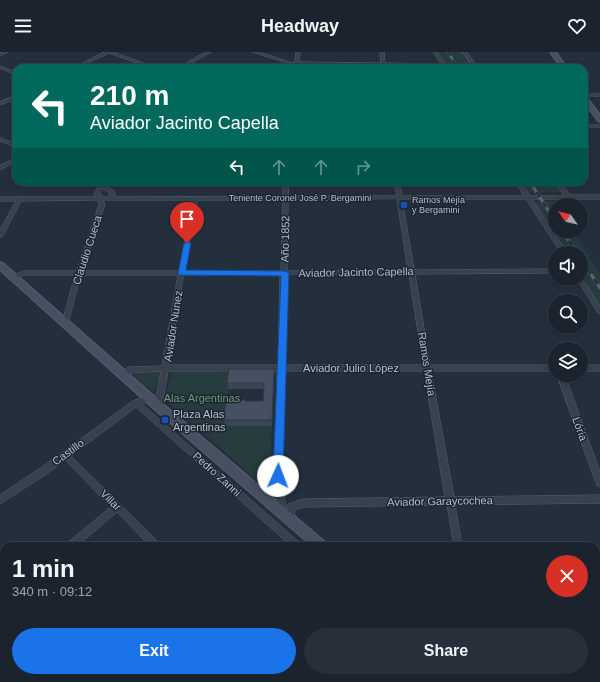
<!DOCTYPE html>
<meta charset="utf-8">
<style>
body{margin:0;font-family:Helvetica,sans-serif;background:#282f3a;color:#f1f3f6;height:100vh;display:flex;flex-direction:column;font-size:15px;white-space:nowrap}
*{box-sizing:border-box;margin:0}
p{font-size:13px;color:#a0a4aa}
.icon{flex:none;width:22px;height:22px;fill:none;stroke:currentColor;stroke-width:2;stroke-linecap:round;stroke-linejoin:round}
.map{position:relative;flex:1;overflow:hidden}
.panel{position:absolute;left:0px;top:490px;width:600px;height:140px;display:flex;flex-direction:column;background:#1b232e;border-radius:12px 12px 0 0;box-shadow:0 2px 6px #0003,0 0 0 1px #39404a}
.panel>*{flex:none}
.top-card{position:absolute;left:12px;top:12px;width:576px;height:122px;border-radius:12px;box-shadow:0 2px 6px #0003,0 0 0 1px #39404a;background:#00695c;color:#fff;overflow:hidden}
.needle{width:26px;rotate:304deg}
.buttons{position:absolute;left:548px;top:146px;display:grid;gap:8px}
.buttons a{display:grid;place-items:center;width:40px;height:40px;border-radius:50%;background:#1b232e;box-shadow:0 2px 6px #0003,0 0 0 1px #39404a;font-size:20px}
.pin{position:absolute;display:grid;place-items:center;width:34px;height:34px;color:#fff;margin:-41px -17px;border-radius:50% 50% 50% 0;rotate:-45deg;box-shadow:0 0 4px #0007}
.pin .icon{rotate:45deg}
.me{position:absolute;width:44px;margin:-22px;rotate:2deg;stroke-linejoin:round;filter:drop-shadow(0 0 3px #0008)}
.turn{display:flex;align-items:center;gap:14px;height:84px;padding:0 12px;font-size:18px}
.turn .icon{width:52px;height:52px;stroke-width:2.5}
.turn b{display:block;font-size:28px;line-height:34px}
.lanes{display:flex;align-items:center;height:38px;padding:0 12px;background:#0003;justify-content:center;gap:20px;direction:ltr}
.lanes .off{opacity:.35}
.round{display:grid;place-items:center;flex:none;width:42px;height:42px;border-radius:21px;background:#282f3a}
.head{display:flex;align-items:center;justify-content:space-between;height:68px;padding:0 12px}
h1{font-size:24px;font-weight:600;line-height:30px}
.primary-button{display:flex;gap:8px;margin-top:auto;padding:8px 12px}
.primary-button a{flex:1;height:46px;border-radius:24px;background:#1a73e8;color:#fff;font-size:16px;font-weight:600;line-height:46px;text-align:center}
.primary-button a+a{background:#282f3a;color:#f1f3f6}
header{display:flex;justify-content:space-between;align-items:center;height:52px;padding:0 12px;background:#1b232e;font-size:18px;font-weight:600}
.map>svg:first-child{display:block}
</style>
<header><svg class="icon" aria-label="menu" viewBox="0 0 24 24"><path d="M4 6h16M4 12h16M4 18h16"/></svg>Headway<svg class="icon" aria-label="heart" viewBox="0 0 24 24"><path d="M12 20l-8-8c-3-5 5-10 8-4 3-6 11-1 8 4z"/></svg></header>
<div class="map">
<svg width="600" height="630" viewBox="0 0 600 630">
<rect width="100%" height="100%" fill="#242f3e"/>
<g fill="#263c3f">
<path d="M435,0H465L476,16H445Z"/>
<path d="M520,130H553L560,140L528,141Z"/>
<path d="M555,149L557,153H555V179H573L600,221V259L581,227V201H564L533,150Z"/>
<path d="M162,319L154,340L132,322Z"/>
<path d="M173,319L230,320L225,374H272L269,439L164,347Z"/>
</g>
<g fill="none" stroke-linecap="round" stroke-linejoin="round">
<defs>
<g id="street">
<path d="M3,0H8L0,4V1Z"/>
<path d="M105,0H113L157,16H151L109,1L78,16H73Z"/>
<path d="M206,0H211L183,16H178Z"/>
<path d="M253,0H259L292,11L295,10L296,0H300L299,10L381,11L380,0H384L385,11L441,12L433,0H437L447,15L444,16L442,14L386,13V16H382V13L299,12V16H295V13L289,16H284L289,12Z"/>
<path d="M463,0H467L478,16H474Z"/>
<path d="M0,14L16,20V23L0,16Z"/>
<rect x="584" y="42" width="16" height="2"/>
<path d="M14,44H16V47L0,53V50Z"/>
<rect x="584" y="73" width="16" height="2"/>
<path d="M0,86L16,92V95L0,89Z"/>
<path d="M16,106V109L0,118V114Z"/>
<path d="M88,130H95L101,133L105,130H111L105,134L113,138L116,143L114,145L283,144V130H289L288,144H397L394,130H400L402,144H524L515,130H521L530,144H564L554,130H560L570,143H600V147H532L567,201H561L526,147H402L414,218L555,217V221L415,222L430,313H555V319H431L454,445L600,443V451L455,453L462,494H454L447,453L303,455L295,458L292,469L289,470L286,469L285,466L286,461L282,464L279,463L278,460L274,424L277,319H168L162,354L161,356L158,357L155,356L154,354L161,319L131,321C129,324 127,328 122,326L121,324L127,316L129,315L162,314L178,223H81L68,271L65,273L62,271L75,223H25L13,227L10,225L11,224L24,219H77L99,152L98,148L21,149L3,184L0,186V178L16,149H0V145H96L94,141L98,135ZM102,137L109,140L110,143L107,145H102L100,141ZM397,147L408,218L287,219L288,148ZM103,148H192L179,219H83L105,152ZM198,148H283L281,219H185ZM409,222L423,313H285L287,223ZM184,223H280L278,313H169ZM284,319H424L445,445L303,447L288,452L286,459L282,424Z"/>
<path d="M581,225L600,254V261H598L577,227H581Z"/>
<rect x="581" y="313" width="19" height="6"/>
<path d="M557,323H565L600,420V435L597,434L596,431Z"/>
<path d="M150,343L153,344L154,346L153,348L142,352L300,491L301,494H291L136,355L71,404L159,491L160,494H150L117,460L77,494H66L67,491L111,455L65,408L48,421L0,452V443L42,415L133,349Z"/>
<path d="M4,538V548L0,550V540Z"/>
<path d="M44,626H57L55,630H42Z"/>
<path d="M208,626H220L218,630H206Z"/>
<path d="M281,626H293L295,630H283Z"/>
<path d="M441,626H453L455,630H443Z"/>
<path d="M477,626H487L488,630H478Z"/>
</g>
<g id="secondary">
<path d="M550,0H556L567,16H561Z"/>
<path d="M584,43L586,44L600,63V70L598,69L584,50Z"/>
<path d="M0,210L3,211L162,351L325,490L327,494H312L154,357L0,218Z"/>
<path d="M465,626H482L483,630H466Z"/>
</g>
</defs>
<use href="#street" stroke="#565f6c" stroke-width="1"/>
<use href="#secondary" stroke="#565f6c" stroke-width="2"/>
<use href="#street" fill="#38414e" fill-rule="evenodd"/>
<use href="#secondary" fill="#465061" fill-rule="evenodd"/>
<defs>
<path id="rail-far1" d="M448,0L458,16"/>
<g id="rail">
<path d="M530,130L555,169"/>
<path d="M562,179L577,201"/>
<path d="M581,207L600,236"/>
</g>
</defs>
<use href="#rail-far1" stroke="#5a6575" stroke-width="2.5"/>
<use href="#rail" stroke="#5a6575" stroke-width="3"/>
<use href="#rail-far1" stroke="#1d2633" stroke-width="1.5" stroke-dasharray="4.5" stroke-linecap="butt"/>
<use href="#rail" stroke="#1d2633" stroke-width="2" stroke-dasharray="6" stroke-linecap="butt"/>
</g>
<path fill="#3b4654" d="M274,323L272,374H225L224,368L245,349H263L264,337H228L227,331Z"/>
<path fill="#303945" d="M274,317V323L272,374V368Z"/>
<path fill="#455162" stroke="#303945" d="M229,317H274L272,368H224L226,348H245V349H263L264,331H227Z"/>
<path fill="#1a73e8" stroke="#114b97" d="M187,189L191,191L186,218L285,219L289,221L283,424L282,427L278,428L274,427L273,424L281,224L179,223L178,221L184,191Z"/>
<g fill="#1a4fb4" stroke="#1d2633" stroke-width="1.5">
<rect x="400" y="149" width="8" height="8" rx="2"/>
<rect x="161" y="364" width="8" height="8" rx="2"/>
</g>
<g text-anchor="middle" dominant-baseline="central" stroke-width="3" stroke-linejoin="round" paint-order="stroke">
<g font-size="9" fill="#b4bcc9" stroke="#1d2633">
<text x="300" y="146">Teniente Coronel José P. Bergamini</text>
</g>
<g font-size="9" fill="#b4bcc9" stroke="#1d2633" text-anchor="start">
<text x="412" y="148">Ramos Mejía<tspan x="412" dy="10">y Bergamini</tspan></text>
</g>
<g font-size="11" fill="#b4bcc9" stroke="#1d2633">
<text transform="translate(285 187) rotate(-89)">Año 1852</text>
<text transform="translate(87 198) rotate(-72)">Claudio Cueca</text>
<text transform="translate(356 220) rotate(-1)">Aviador Jacinto Capella</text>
<text transform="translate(173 274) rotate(-81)">Aviador Nunez</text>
<text transform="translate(427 312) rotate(81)">Ramos Mejía</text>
<text x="351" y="316">Aviador Julio López</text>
<text transform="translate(580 377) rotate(70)">Lória</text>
<text transform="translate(68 400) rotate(-36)">Castillo</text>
<text transform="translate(217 422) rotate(42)">Pedro Zanni</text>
<text transform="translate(111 448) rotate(45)">Villar</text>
<text transform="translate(440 449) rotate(-1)">Aviador Garaycochea</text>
</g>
<g font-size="11" fill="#6b9a76" stroke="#1d2633">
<text x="202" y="346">Alas Argentinas</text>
</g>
<g font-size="11" fill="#b4bcc9" stroke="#1d2633" text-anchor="start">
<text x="173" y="362">Plaza Alas<tspan x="173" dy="13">Argentinas</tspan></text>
</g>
</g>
</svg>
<div class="buttons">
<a><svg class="needle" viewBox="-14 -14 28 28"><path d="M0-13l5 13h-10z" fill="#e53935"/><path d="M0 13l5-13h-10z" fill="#a0a4aa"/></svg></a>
<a><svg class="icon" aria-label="sound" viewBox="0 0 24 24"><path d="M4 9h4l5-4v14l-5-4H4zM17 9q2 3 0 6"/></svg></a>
<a><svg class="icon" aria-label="search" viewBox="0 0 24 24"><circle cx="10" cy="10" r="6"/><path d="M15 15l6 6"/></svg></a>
<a><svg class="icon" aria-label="layers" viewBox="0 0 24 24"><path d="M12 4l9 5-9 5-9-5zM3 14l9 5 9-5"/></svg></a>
</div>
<div class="pin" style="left:187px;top:191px;background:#d93025"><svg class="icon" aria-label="arrive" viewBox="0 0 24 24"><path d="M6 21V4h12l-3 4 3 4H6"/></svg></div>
<svg class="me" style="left:278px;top:424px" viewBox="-20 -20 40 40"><circle r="19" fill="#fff"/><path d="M0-13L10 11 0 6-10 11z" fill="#1a73e8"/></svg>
<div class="top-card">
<div class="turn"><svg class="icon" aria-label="left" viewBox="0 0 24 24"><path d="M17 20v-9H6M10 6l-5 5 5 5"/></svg><div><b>210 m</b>Aviador Jacinto Capella</div></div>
<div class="lanes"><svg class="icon" aria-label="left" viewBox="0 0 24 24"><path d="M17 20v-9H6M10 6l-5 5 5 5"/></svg><svg class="icon off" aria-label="ahead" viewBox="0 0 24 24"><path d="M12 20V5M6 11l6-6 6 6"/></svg><svg class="icon off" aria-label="ahead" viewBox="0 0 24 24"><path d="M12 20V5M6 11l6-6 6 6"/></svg><svg class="icon off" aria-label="right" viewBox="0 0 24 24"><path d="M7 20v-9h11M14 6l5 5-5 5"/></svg></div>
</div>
<section class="panel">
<div class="head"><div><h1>1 min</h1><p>340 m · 09:12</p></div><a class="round" style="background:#d93025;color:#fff"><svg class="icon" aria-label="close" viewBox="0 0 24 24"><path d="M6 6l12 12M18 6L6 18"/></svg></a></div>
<div class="primary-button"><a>Exit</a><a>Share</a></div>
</section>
</div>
